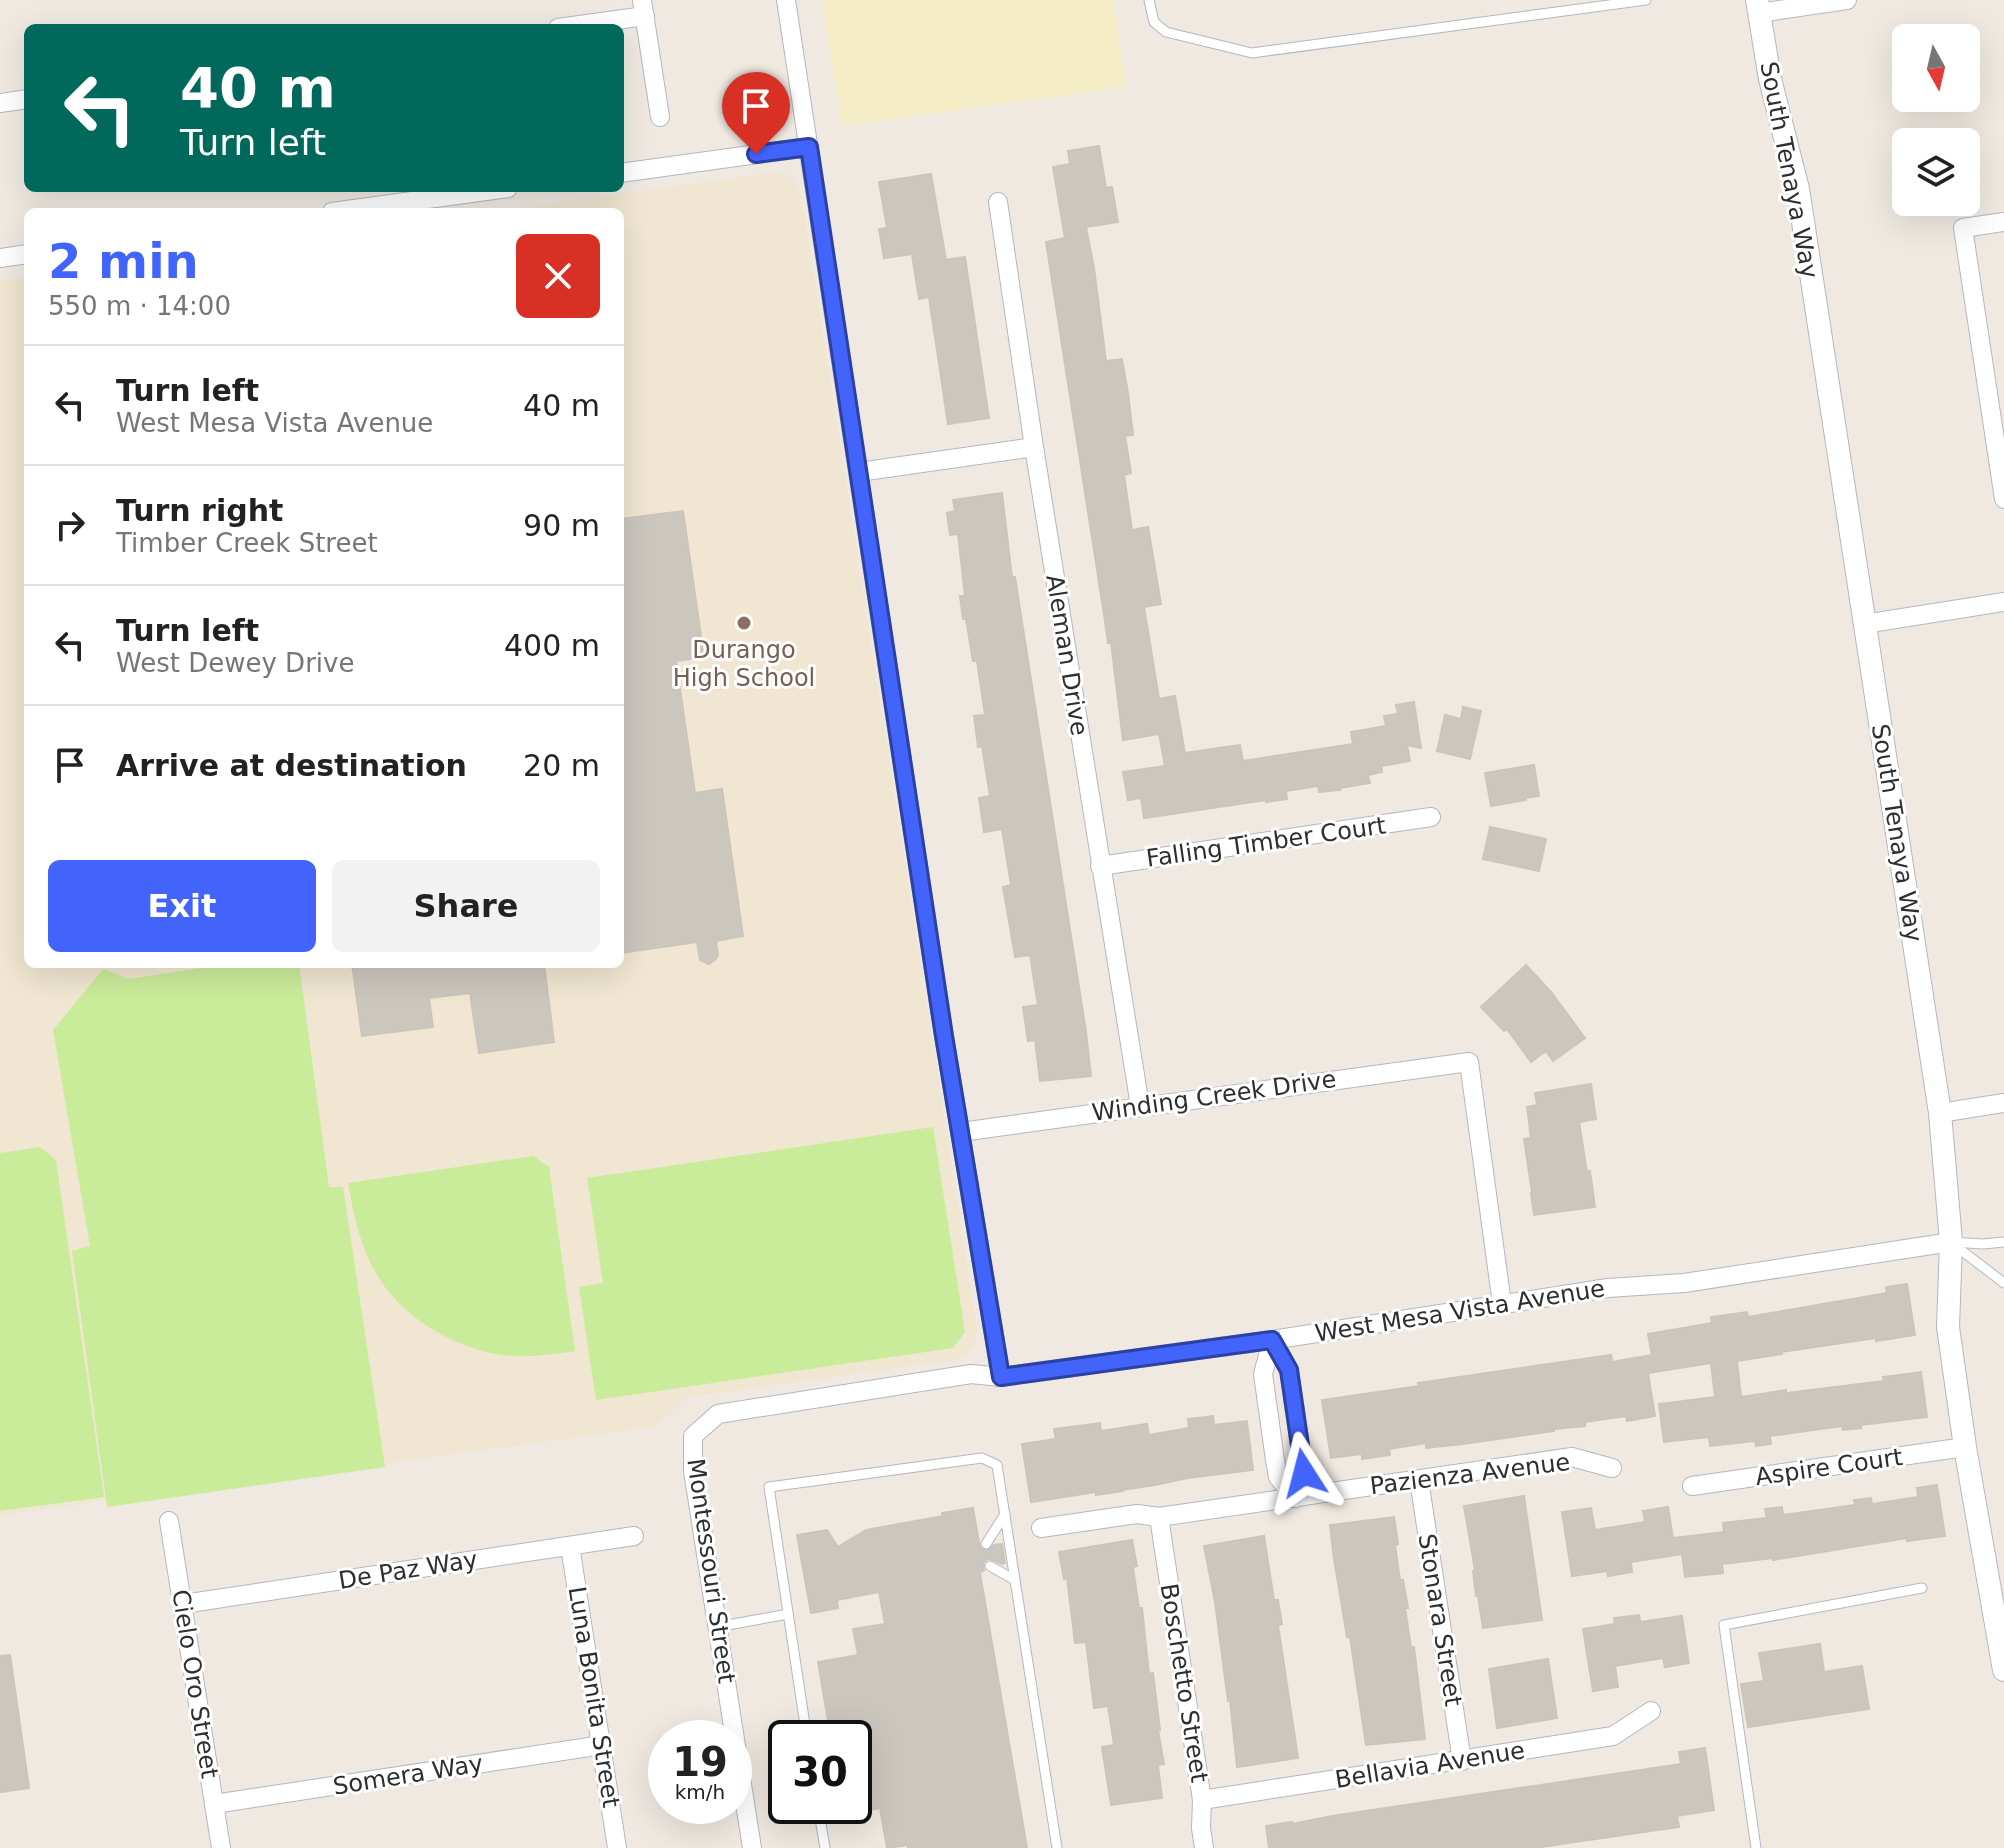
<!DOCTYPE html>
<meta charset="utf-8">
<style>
body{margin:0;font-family:"DejaVu Sans",sans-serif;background:#f2f2f2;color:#222;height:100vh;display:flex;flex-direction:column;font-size:30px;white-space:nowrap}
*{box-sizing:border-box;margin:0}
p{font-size:26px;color:#767676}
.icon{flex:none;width:44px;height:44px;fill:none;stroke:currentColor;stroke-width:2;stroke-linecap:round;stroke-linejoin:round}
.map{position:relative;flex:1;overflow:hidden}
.drawer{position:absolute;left:24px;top:208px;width:600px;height:760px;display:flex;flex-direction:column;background:#fff;border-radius:12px;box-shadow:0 8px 32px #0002}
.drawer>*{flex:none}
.top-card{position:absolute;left:24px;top:24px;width:600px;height:168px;border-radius:12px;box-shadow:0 8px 32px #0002;background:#00695c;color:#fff;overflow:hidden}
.needle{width:52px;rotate:172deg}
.tools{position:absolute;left:1892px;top:24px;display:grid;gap:16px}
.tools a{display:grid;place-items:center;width:88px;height:88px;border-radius:12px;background:#fff;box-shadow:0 8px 32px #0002;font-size:40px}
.speed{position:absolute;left:648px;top:1720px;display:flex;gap:16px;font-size:40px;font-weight:700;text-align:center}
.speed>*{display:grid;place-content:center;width:104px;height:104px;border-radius:50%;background:#fff;box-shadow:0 8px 32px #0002;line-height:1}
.speed small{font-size:20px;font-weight:400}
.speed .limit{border:4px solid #111;border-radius:12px;background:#fff;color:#111}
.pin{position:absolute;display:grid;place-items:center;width:68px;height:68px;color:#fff;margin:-82px -34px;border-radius:50% 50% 50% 0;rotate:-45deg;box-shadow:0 0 8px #0007}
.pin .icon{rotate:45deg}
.me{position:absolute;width:88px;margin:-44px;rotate:351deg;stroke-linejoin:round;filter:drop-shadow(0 0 6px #0008)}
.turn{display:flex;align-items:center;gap:28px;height:168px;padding:0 24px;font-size:36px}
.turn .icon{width:104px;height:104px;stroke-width:2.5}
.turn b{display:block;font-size:56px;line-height:68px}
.round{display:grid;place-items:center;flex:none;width:84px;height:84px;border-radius:12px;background:#f2f2f2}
.summary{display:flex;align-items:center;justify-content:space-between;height:136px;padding:0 24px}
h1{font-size:48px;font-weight:600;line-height:60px;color:#4264fb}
.primary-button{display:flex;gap:16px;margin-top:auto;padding:16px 24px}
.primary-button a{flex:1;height:92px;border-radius:12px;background:#4264fb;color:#fff;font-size:32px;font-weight:600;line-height:92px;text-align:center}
.primary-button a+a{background:#f2f2f2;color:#222}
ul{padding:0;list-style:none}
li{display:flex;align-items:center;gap:24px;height:120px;padding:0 24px;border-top:2px solid #e0e0e0}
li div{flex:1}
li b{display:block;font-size:30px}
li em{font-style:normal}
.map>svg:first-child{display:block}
</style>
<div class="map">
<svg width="2004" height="1848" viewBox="0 0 2004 1848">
<rect width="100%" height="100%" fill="#efe9e1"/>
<path fill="#f0e6d1" d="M772,173L786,175L792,178L797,184L802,198L977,1330L975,1345L966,1356L953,1360L688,1397L654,1427L0,1515V281L28,277V964H620V212H494Z"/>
<path fill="#f3ecc5" d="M822,0H1113L1126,87L842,126Z"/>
<g fill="#c9ec9a">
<path d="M228,964H299L329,1187H343L385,1467L107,1507L72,1251L90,1246L53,1030L103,969L128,979Z"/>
<path d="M933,1127L965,1332L953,1348L596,1400L579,1287L603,1283L587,1178Z"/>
<path d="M40,1147L56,1160L104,1497L0,1511V1153Z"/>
<path d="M533,1156L549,1167L575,1351C554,1354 534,1357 513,1356C458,1352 397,1317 372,1266C359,1240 353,1212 348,1183Z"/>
</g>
<g fill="#cbc7bf" stroke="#cbc5ba" stroke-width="2">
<path d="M1099,146L1106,188L1112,187L1118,222L1086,227L1094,268L1106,361L1122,359L1128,393L1133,435L1125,436L1131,473L1124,475L1132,530L1148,527L1161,604L1144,607L1159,699L1175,696L1185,753L1240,745L1243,761L1353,744L1351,732L1386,726L1384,716L1398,714L1396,705L1414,702L1421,748L1407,745L1410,761L1381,766L1382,772L1368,775L1370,783L1340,788V790L1319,792L1318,786L1286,791L1287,799L1266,802V800L1144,818L1141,798L1128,800L1123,772L1165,766L1159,734L1123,740L1111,643H1108L1105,621L1046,242L1065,238L1053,167L1070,164L1068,151Z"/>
<path d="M931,174L946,260L965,257L989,418L948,424L929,297L919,299L912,254L884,258L879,229L887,228L879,182Z"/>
<path d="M1002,493L1012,577H1015L1086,1032L1091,1076L1040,1081L1035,1040L1028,1041L1023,1007L1038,1005L1030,955L1015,957L1003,887L1011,885L1002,829L984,832L979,798L990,796L982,746L978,747L974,716L985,715L977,661H973L966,619H963L960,596H965L958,534L950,535L947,513L955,511L953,500Z"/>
<path d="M683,511L704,657L676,661L695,793L722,789L743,936L716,941L718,955L716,959L709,964L700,960L697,942L620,953V519Z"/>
<path d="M1463,707L1481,711L1470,759L1437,751L1445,715L1461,719Z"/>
<path d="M1534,765L1539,796L1526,798V800L1491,806L1485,773Z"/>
<path d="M1490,827L1546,839L1539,871L1483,859Z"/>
<path d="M352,964H544L554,1042L479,1053L470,993L429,998L433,1027L362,1036Z"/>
<path d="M1526,965L1551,992L1585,1038L1553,1061L1546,1051L1531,1062L1507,1029L1504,1031L1481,1007Z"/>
<path d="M1591,1084L1596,1119L1579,1122L1587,1172L1590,1171L1595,1207L1534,1215L1531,1193L1532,1192L1524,1139L1531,1138L1527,1107L1537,1105L1535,1093Z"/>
<path d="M1907,1284L1915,1335L1876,1341V1338L1781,1352L1782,1354L1737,1361L1741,1397L1786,1390V1393L1884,1381L1883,1377L1921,1372L1927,1417L1861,1425V1428L1843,1430L1842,1426L1770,1436L1771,1444L1756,1446L1755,1441L1710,1446L1709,1437L1664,1442L1659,1404L1715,1397L1711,1363L1648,1373L1655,1416L1627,1421L1626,1416L1585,1422V1426L1554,1429V1431L1463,1444L1426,1448V1443L1389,1449L1390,1455L1362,1459V1454L1331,1458L1322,1400L1419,1386L1418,1383L1611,1355L1612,1362L1652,1355L1648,1334L1712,1323L1711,1317L1747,1312L1748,1317L1887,1293L1886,1287Z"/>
<path d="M1213,1416L1214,1425L1247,1421L1253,1470L1188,1478L1155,1485L1122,1490L1123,1491L1096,1495V1492L1031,1502L1022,1444L1056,1439L1054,1429L1100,1423L1101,1431L1147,1424L1149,1435L1189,1428L1188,1419Z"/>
<path d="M1937,1485L1945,1536L1907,1541V1538L1773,1560V1558L1722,1564L1723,1573L1685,1577L1682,1554L1631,1562L1632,1572L1608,1576L1607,1571L1572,1576L1562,1512L1591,1508L1595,1530L1645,1522L1643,1511L1668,1507L1673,1538L1724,1532L1723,1523L1767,1518L1765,1509L1782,1507L1783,1515L1855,1505L1854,1500L1871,1498L1872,1504L1918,1497L1917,1488Z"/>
<path d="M1524,1496L1542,1620L1483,1628L1478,1596H1476L1473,1571L1475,1570L1464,1506Z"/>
<path d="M973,1508L980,1548L986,1551L994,1545L1002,1544L1005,1563L1002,1564L991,1559H987L983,1563L984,1570L980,1573L1027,1848H908V1845L887,1848L880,1808L854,1813V1738H831L818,1662L858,1655L853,1629L885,1624L879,1592L837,1600L838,1608L811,1613L797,1535L827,1530L838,1547L866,1530L943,1516L942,1513Z"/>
<path d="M1394,1517L1398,1544L1395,1545L1400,1580H1403L1408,1608H1405L1411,1647H1414L1425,1739L1366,1745L1350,1637H1347L1334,1559L1330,1525Z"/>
<path d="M1264,1536L1274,1600H1278L1282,1624L1278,1625L1298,1758L1237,1767L1230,1700L1228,1701L1215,1602L1204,1546Z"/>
<path d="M1132,1540L1137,1566L1133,1567L1139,1608H1142L1149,1674L1153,1673L1160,1730H1158L1164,1764L1158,1765L1162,1798L1111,1805L1102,1747L1114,1745L1108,1706L1094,1708L1086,1642L1075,1643L1067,1578L1064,1579L1059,1552Z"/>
<path d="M1639,1615L1640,1622L1682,1616L1689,1663L1665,1667L1663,1658L1615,1666L1618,1687L1593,1691L1583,1629L1615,1624L1614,1618Z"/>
<path d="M1820,1644L1824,1672L1862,1666L1869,1709L1748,1727L1741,1684L1764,1681L1759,1653Z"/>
<path d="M10,1655L29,1788L2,1792H0V1656Z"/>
<path d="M1548,1659L1557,1718L1497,1728L1489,1669Z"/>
<path d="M1705,1748L1714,1810L1677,1816L1679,1827L1534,1848H1269L1266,1826L1292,1822V1824L1332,1816L1681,1764L1679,1752Z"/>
</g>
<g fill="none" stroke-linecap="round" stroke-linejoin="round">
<defs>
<g id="service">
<path d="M1149,0L1154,22L1166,32L1252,53L1646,0"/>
<path d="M1951,1242L1983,1244L2004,1242"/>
<path d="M1953,1244L2004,1283"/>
<path d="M986,1544L1005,1514"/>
<path d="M990,1566L1015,1580"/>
<path d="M717,1627L788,1614"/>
<path d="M807,1738L769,1487L982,1458L997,1465L1057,1848"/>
<path d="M818,1806L825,1848"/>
<path d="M1756,1848L1724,1625L1922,1588"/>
</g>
<g id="minor">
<path d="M642,0L660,117"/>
<path d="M786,0L944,1036L1001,1377"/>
<path d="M1759,13L1847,0"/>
<path d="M558,28L645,16"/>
<path d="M0,103L28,99"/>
<path d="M620,173L809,147"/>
<path d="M998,202L1034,447L1140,1106"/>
<path d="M332,212L508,188"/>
<path d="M2004,222L1963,228L2004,499"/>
<path d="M0,258L28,254"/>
<path d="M859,472L1034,447"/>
<path d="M1864,624L2004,602"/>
<path d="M1100,866L1431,817"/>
<path d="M1940,1113L2004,1103"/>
<path d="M961,1132L1469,1062L1502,1304"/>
<path d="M1272,1340L1263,1374L1275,1460L1278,1477L1295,1498"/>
<path d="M1272,1340L1289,1370L1304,1473L1295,1498"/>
<path d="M1419,1480L1462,1761"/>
<path d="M1692,1486L1965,1447"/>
<path d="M1159,1517L1202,1800L1201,1828L1204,1848"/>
<path d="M169,1521L221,1848"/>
<path d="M1041,1528L1137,1514L1159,1517L1572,1457L1612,1468"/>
<path d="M570,1546L617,1848"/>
<path d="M183,1604L634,1536"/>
<path d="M1202,1800L1613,1736L1651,1711"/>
<path d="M214,1804L602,1745"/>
<path d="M752,1848L693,1471V1436L718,1414L971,1374L1001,1377L1272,1340L1608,1288L1684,1283L1951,1242"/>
</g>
<path id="tertiary" d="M1757,0L1770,79L1798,189L1940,1113L1951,1242L1948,1327L1965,1447L2004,1670"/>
</defs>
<use href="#service" stroke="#b4b7c1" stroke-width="11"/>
<use href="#minor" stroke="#b4b7c1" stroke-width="20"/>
<use href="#tertiary" stroke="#b4b7c1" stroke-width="24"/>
<use href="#service" stroke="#fff" stroke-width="9"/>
<use href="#minor" stroke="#fff" stroke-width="18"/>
<use href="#tertiary" stroke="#fff" stroke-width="22"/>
</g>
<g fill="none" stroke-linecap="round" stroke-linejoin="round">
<defs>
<path id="route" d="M756,154L809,147L944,1036L1001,1377L1272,1340L1289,1370L1304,1473"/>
</defs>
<use href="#route" stroke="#2b41a3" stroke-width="20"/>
<use href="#route" stroke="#4264fb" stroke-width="14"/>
</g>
<circle fill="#8d6e63" stroke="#fff" stroke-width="3" cx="744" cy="623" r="8"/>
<g text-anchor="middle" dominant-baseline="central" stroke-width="6" stroke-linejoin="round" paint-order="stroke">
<g font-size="24" fill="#2e2e2e" stroke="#fff">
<text transform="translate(1789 170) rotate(79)">South Tenaya Way</text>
<text transform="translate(1067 655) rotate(81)">Aleman Drive</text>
<text transform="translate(1897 833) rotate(81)">South Tenaya Way</text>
<text transform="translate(1266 842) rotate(-8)">Falling Timber Court</text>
<text transform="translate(1214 1096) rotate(-8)">Winding Creek Drive</text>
<text transform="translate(1460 1311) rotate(-9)">West Mesa Vista Avenue</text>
<text transform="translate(1829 1467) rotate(-8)">Aspire Court</text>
<text transform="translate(1470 1474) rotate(-7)">Pazienza Avenue</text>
<text transform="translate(408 1570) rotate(-9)">De Paz Way</text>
<text transform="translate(711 1571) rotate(82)">Montessouri Street</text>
<text transform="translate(1440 1620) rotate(81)">Stonara Street</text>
<text transform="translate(1184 1683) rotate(81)">Boschetto Street</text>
<text transform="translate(195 1684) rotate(81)">Cielo Oro Street</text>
<text transform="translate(594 1697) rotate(81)">Luna Bonita Street</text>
<text transform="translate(1430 1765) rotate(-9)">Bellavia Avenue</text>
<text transform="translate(408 1775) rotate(-9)">Somera Way</text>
</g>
<g font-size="24" fill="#785e54" stroke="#fff">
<text x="744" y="650">Durango<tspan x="744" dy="28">High School</tspan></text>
</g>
</g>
</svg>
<div class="tools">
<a><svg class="needle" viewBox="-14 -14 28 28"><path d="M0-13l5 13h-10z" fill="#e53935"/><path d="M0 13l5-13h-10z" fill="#767676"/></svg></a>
<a><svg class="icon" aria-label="layers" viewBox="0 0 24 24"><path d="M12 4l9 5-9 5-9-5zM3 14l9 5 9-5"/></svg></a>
</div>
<div class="speed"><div>19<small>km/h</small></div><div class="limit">30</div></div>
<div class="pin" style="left:756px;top:154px;background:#d93025"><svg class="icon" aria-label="arrive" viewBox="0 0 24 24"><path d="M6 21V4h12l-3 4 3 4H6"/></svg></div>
<svg class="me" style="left:1304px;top:1473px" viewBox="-20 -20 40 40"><path d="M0-17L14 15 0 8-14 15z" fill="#4264fb" stroke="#fff" stroke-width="4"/></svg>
<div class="top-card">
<div class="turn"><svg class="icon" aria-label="left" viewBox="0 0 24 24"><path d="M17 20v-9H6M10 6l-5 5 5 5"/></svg><div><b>40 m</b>Turn left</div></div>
</div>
<section class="drawer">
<div class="summary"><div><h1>2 min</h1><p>550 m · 14:00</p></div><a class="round" style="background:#d93025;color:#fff"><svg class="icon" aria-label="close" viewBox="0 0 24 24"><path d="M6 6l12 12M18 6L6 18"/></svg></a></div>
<ul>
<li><svg class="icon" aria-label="left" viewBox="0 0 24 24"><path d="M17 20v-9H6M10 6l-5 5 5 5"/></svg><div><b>Turn left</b><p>West Mesa Vista Avenue</p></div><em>40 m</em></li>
<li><svg class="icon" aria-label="right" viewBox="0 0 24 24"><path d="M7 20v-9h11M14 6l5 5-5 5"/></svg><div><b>Turn right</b><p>Timber Creek Street</p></div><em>90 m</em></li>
<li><svg class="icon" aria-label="left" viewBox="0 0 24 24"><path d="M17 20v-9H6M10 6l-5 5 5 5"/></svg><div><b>Turn left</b><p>West Dewey Drive</p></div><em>400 m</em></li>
<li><svg class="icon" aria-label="arrive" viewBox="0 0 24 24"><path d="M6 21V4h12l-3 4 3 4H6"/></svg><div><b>Arrive at destination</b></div><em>20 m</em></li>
</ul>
<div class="primary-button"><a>Exit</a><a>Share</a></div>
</section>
</div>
